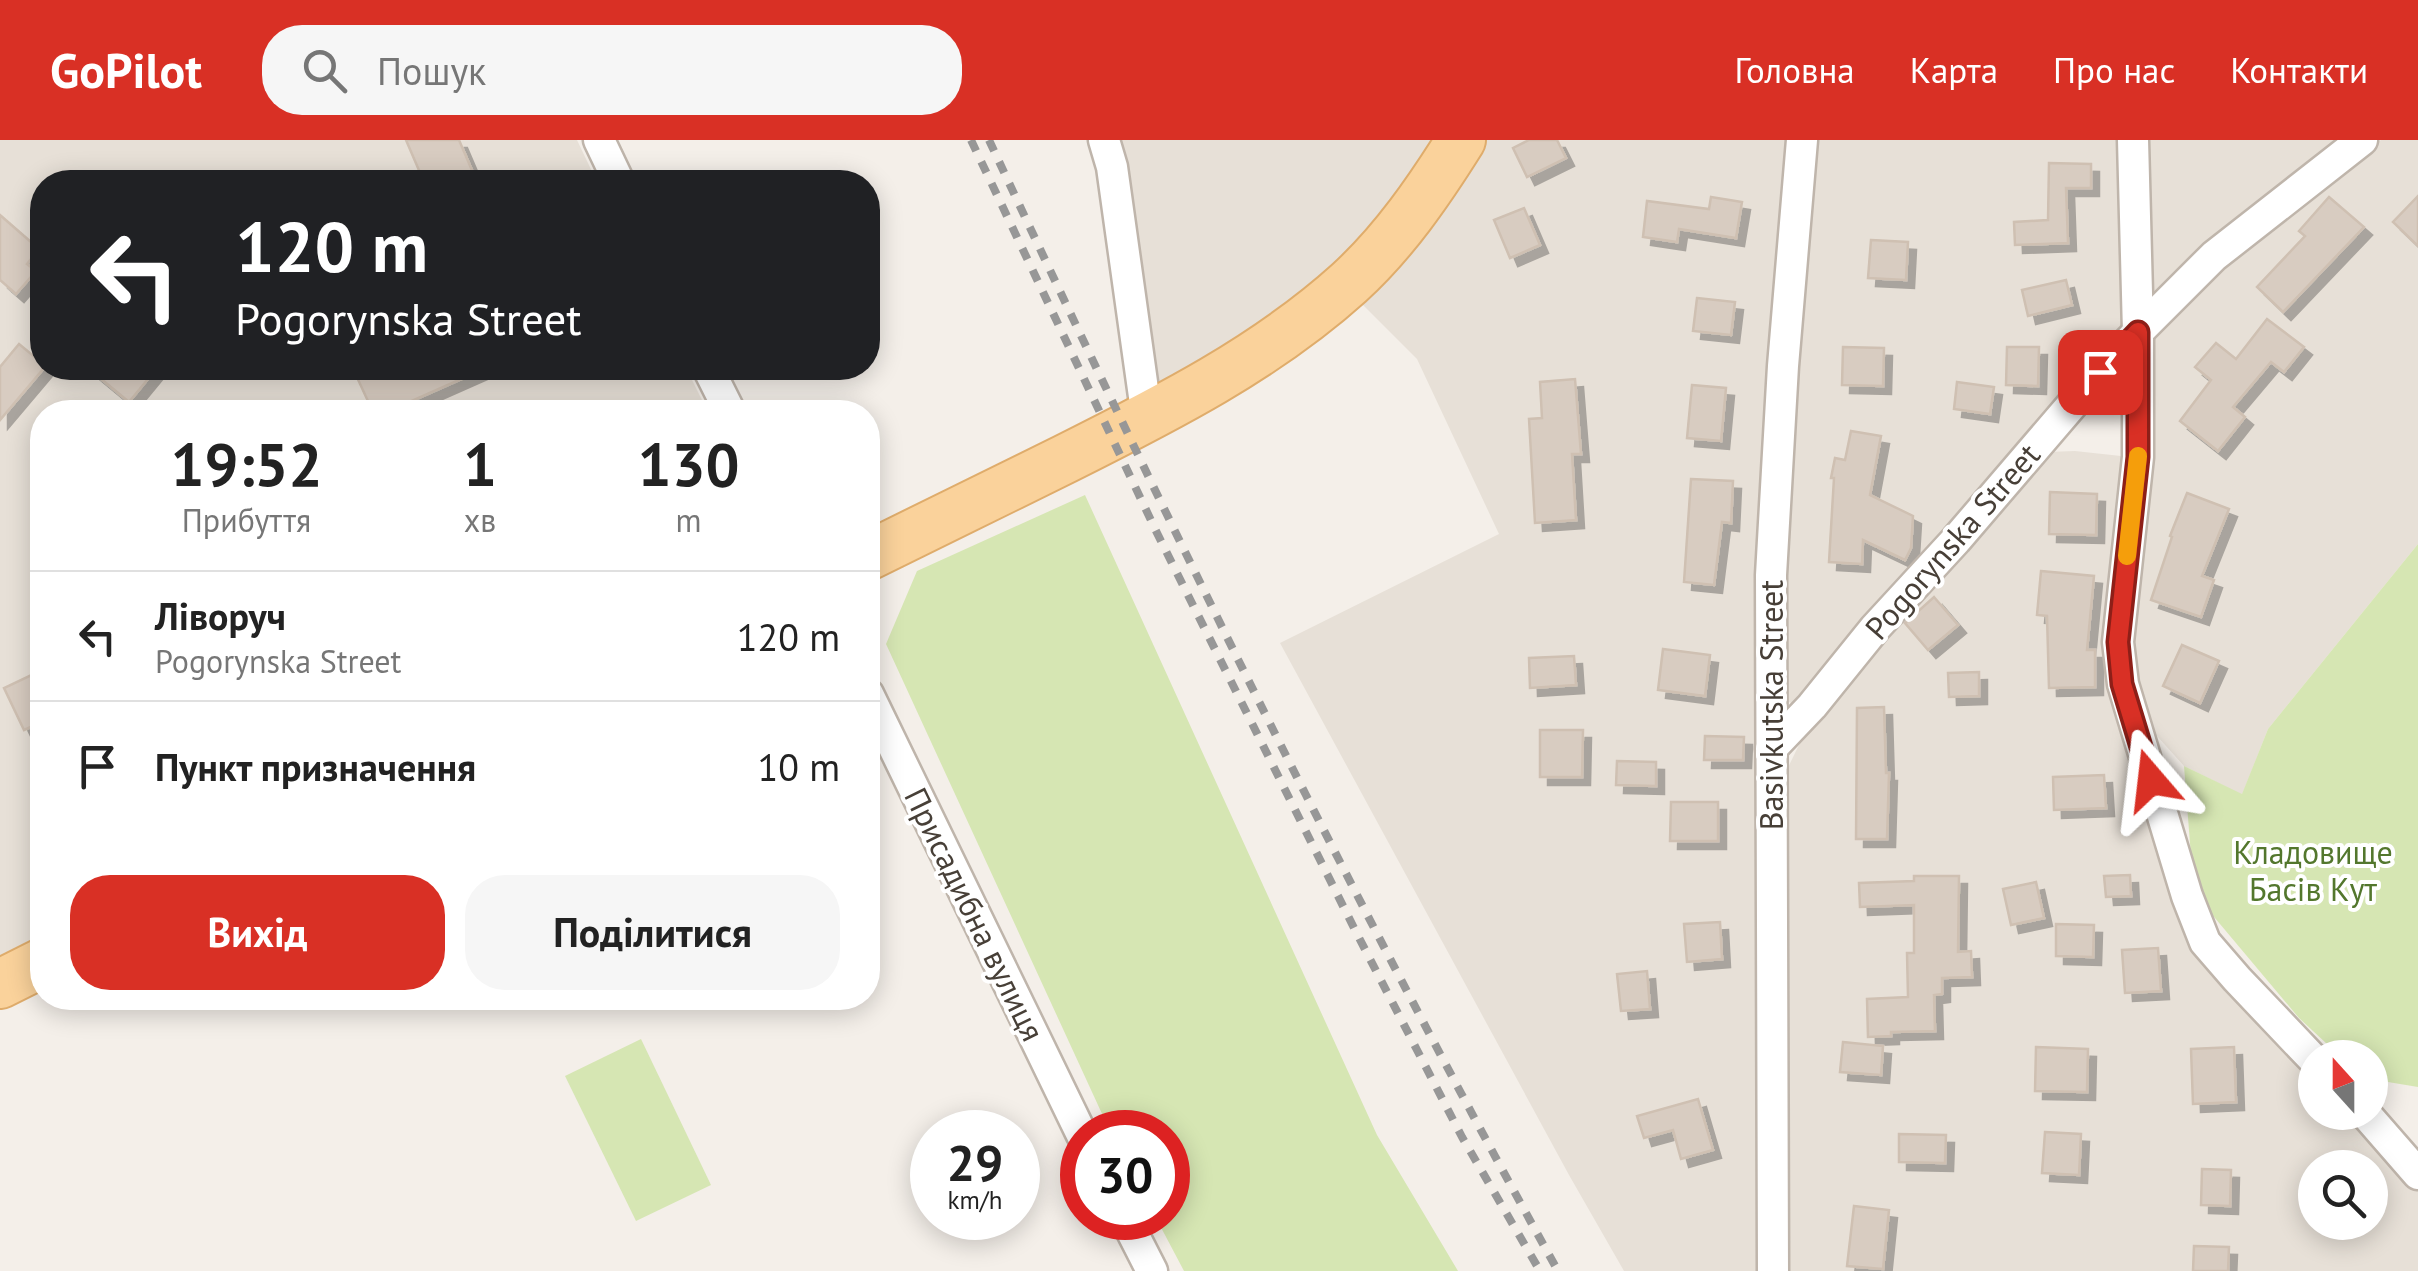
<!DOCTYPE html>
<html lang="uk">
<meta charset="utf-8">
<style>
body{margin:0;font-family:"PT Sans",sans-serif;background:#f6f6f6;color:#222;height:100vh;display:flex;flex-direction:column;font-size:38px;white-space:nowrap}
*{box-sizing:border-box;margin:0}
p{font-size:32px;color:#767676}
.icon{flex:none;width:55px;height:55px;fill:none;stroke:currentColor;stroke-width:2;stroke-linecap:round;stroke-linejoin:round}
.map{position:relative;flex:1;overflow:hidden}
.panel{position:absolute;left:30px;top:260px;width:850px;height:610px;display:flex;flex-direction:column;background:#fff;border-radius:40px;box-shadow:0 5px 25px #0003}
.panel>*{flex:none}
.guide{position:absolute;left:30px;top:30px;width:850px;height:210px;border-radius:40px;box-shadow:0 5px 25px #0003;background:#202124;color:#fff;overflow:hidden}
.needle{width:65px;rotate:339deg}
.buttons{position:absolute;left:2298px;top:900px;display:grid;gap:20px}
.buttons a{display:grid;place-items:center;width:90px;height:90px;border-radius:50%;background:#fff;box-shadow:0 5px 25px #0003;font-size:50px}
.speed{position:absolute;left:910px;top:970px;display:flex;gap:20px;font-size:50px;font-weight:700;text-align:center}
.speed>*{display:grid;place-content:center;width:130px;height:130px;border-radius:50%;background:#fff;box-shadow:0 5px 25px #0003;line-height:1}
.speed small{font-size:25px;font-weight:400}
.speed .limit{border:15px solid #d22;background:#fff;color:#111}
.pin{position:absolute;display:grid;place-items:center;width:85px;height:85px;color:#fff;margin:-42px;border-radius:20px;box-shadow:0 5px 15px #0006}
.me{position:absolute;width:110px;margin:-55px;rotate:343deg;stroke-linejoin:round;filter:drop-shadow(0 0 8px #0008)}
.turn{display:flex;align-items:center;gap:35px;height:210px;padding:0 40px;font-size:45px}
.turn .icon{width:130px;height:130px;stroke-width:2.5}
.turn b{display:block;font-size:70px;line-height:85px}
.eta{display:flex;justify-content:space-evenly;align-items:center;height:170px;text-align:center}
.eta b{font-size:60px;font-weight:700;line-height:70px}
.action{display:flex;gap:20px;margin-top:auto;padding:20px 40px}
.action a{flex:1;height:115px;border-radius:40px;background:#d93025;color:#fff;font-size:40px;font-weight:700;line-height:115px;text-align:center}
.action a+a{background:#f6f6f6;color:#222}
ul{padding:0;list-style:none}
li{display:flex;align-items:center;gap:30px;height:130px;padding:0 40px;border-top:2px solid #e0e0e0}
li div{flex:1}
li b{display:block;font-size:38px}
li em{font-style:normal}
header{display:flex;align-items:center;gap:60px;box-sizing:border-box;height:140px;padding:0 50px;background:#d93025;color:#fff}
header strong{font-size:48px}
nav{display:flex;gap:55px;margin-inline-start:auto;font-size:35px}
.search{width:700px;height:90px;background:#f6f6f6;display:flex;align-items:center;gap:25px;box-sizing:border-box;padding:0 35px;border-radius:40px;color:#767676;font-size:38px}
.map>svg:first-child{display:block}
</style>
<header>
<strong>GoPilot</strong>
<div class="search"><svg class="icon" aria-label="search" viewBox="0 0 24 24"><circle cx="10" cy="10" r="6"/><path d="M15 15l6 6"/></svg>Пошук</div>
<nav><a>Головна</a><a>Карта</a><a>Про нас</a><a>Контакти</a></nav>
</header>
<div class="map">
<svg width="2418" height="1131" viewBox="0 0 2418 1131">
<defs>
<filter id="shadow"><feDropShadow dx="8" dy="8" stdDeviation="0" flood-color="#0004"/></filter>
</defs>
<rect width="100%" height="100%" fill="#f4efe9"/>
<g fill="#e7e0d7" fill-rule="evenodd">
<path d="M0,0H577L597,42H42V228H686L708,272H42V798L0,818Z"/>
<path d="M1111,0H1440L1396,65L1320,142L1157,253Z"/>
<path d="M1487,0H1792L1764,1131H1624L1569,1035L1280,503L1499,394L1417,219L1361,163L1470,30Z"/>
<path d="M1810,0H2343L2206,107L2130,177L1983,361L1801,563H1791L1779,555Z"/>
<path d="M2381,0H2418V404L2268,589L2242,655L2184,626L2157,596L2150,585L2126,507L2149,199L2188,159L2290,67Z"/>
<path d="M2075,311L2130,317L2118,445L2171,732L2315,931V972L2356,973L2418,1043V1131H1783L1778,648L1814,574L2048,312ZM2315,1028H2370V1082H2315Z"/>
</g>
<g fill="#d6e6b3">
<path d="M1085,355L1377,995L1458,1131H1184L1156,1078H1168V992H1111L1109,989L886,504L917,431Z"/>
<path d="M2418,404V947L2370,939V918L2341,917L2299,878L2199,759L2192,729L2184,626L2242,654L2268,589Z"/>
<path d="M641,899L711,1045L636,1081L565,936Z"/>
</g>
<g fill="#d8ccc1" stroke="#cfc0b2" stroke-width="2.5" filter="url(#shadow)">
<path d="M406,0H459L477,42H424Z"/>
<path d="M1529,0H1557L1566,18L1527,37L1513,8Z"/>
<path d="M2049,23L2091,24V48H2066L2068,103L2015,105L2014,82L2048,80Z"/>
<path d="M2418,56V106L2393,82Z"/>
<path d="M1711,57L1742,62L1736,98L1679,89L1677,102L1643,97L1647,61L1709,69Z"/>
<path d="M2329,57L2364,87L2283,172L2257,147L2305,96L2299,91Z"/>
<path d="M1524,68L1540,105L1510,118L1494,80Z"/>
<path d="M0,75L39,109L27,124L36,131L16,154L0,140Z"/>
<path d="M1871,100L1908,102L1906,140L1868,138Z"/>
<path d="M2066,140L2072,165L2028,176L2022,150Z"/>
<path d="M1697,158L1735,162L1731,195L1693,191Z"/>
<path d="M2267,179L2304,207L2284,232L2271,222L2233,267L2245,277L2218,311L2180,281L2211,240L2195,227L2216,203L2236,219Z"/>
<path d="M19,204L42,223L44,228L0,280V227Z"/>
<path d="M1843,207L1884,208L1883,246L1842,245Z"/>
<path d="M2007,207H2039L2038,246L2006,245Z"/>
<path d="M88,228H157L129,262Z"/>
<path d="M368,228H486L387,272H373L355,233Z"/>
<path d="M1575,239L1581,314H1572L1576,380L1535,383L1529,279L1542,278L1540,242Z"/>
<path d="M1957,242L1994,247L1990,274L1954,269Z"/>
<path d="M1692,245L1726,248L1721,301L1687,298Z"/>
<path d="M1851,291L1881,296L1870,355L1913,376L1911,408L1905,420L1863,400L1862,424L1829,422L1834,338H1831L1835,318L1845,320Z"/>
<path d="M1691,339L1733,341L1731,383L1722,382L1714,445L1684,442Z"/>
<path d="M2050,352L2097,354L2096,395L2049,394Z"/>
<path d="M2187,353L2229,369L2202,436L2214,440L2201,477L2151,460L2172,397L2170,396Z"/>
<path d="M2041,431L2094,436L2087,510H2095V547L2049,548L2047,476L2037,475Z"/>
<path d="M1934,457L1958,485L1928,510L1905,483Z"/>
<path d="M2182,505L2219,521L2200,563L2163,546Z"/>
<path d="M1663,509L1710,515L1705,556L1658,550Z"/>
<path d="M1574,516L1576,545L1530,548L1529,518Z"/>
<path d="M42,530V582L24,590L4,548Z"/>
<path d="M1979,532V556L1949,557L1948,533Z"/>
<path d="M1884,567L1886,633H1889L1887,699H1856L1857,568Z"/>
<path d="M1540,590H1583L1582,637H1540Z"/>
<path d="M1705,596L1744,597L1743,620H1704Z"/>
<path d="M1617,621L1656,622V646L1616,645Z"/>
<path d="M2104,635L2106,668L2054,670L2053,637Z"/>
<path d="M1671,662H1718V701H1670Z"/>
<path d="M2130,735L2131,756L2106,757L2104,736Z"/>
<path d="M1914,736H1959L1958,812L1971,811L1972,837L1942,838V854L1934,855L1935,891L1891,892V896L1868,897L1867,859L1908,857L1907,813H1914V765L1860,767L1859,743L1914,741Z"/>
<path d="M2036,742L2044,778L2011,785L2003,749Z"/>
<path d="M1720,782L1722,819L1687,822L1684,784Z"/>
<path d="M2056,784L2094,785L2093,817L2056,816Z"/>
<path d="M2158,808L2161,851L2125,853L2122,810Z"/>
<path d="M1647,831L1650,869L1621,871L1617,834Z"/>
<path d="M1843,902L1883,906L1881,935L1840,932Z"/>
<path d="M2036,907L2088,909L2087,952L2035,951Z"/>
<path d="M2234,907L2236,962L2193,964L2191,909Z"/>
<path d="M1698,959L1713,1010L1681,1019L1673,990L1644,998L1637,976Z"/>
<path d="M2045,992L2081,994L2079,1035L2042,1033Z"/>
<path d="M1899,994L1946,995L1945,1023L1899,1022Z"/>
<path d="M2202,1029L2231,1030L2230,1066L2201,1065Z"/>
<path d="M1854,1066L1889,1070L1883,1129L1847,1126Z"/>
<path d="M2194,1106L2229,1107L2228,1131H2193Z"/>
</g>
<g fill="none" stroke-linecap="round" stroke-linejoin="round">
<defs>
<g id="street">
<path d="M599,0L619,42"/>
<path d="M1104,0L1112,27L1147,278"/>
<path d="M2133,0L2138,192V317L2118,502L2123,544L2187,756L2205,802L2237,839L2315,921"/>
<path d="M708,228L730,272"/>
<path d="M868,554L1082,995"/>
<path d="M1771,609L1812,566L1875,488L1956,400L2100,232L2138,192L2214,116L2362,0"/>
<path d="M2364,972L2418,1034"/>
<path d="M1125,1078L1152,1131"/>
<path d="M1773,1131L1771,435L1783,226L1802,0"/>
</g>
<g id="primary">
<path d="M868,416C934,384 999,351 1065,319C1165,269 1266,218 1349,143C1394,102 1429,51 1461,0"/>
<path d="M0,844L42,823"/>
</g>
</defs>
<use href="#street" stroke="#bfb5ab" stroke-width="35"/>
<use href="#primary" stroke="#dfac6b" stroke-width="52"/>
<use href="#street" stroke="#fff" stroke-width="30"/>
<use href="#primary" stroke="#fad29b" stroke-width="48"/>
<g stroke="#979797" stroke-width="8" stroke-dasharray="12 12" stroke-linecap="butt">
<path d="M971,0L1157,393L1356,792L1462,997L1540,1131"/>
<path d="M989,0C1167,382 1353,762 1558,1131"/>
</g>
</g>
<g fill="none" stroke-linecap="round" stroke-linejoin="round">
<defs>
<path id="route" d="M2100,232L2138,192V317L2118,502L2122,544L2151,640"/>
</defs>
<use href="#route" stroke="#8d1f18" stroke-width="25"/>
<use href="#route" stroke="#d93025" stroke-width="18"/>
<path stroke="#f59e0b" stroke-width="18" d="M2127,416L2138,316"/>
</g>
<g text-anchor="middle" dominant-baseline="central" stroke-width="8" stroke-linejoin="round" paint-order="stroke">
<g font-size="32" fill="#473f37" stroke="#fff">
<text transform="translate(1952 401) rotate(-49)">Pogorynska Street</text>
<text transform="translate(1771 565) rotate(-90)">Basivkutska Street</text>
<text transform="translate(975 774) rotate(64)">Присадибна вулиця</text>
</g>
<g font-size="32" fill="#53772d" stroke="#fff">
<text x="2313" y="712">Кладовище<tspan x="2313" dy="37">Басів Кут</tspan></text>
</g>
</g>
</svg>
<div class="buttons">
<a><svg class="needle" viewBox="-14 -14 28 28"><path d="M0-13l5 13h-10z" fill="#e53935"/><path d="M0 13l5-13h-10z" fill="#767676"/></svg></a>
<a><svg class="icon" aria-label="search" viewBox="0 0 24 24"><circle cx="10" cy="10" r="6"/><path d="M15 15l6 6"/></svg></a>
</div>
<div class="speed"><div>29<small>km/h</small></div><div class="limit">30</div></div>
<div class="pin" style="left:2100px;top:232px;background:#d93025"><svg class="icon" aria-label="arrive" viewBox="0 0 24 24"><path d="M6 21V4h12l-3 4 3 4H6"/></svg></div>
<svg class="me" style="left:2151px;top:640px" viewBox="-20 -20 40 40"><path d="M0-17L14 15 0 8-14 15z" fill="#d93025" stroke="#fff" stroke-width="4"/></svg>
<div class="guide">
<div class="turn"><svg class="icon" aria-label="left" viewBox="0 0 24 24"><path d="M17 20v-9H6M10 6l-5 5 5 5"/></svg><div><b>120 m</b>Pogorynska Street</div></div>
</div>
<section class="panel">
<div class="eta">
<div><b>19:52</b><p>Прибуття</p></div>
<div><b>1</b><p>хв</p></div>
<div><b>130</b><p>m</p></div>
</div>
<ul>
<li><svg class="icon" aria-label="left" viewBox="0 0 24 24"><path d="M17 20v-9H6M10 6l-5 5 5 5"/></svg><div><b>Ліворуч</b><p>Pogorynska Street</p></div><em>120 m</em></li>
<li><svg class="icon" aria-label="arrive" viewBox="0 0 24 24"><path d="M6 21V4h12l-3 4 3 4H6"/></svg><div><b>Пункт призначення</b></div><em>10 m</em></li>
</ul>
<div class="action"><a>Вихід</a><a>Поділитися</a></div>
</section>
</div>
